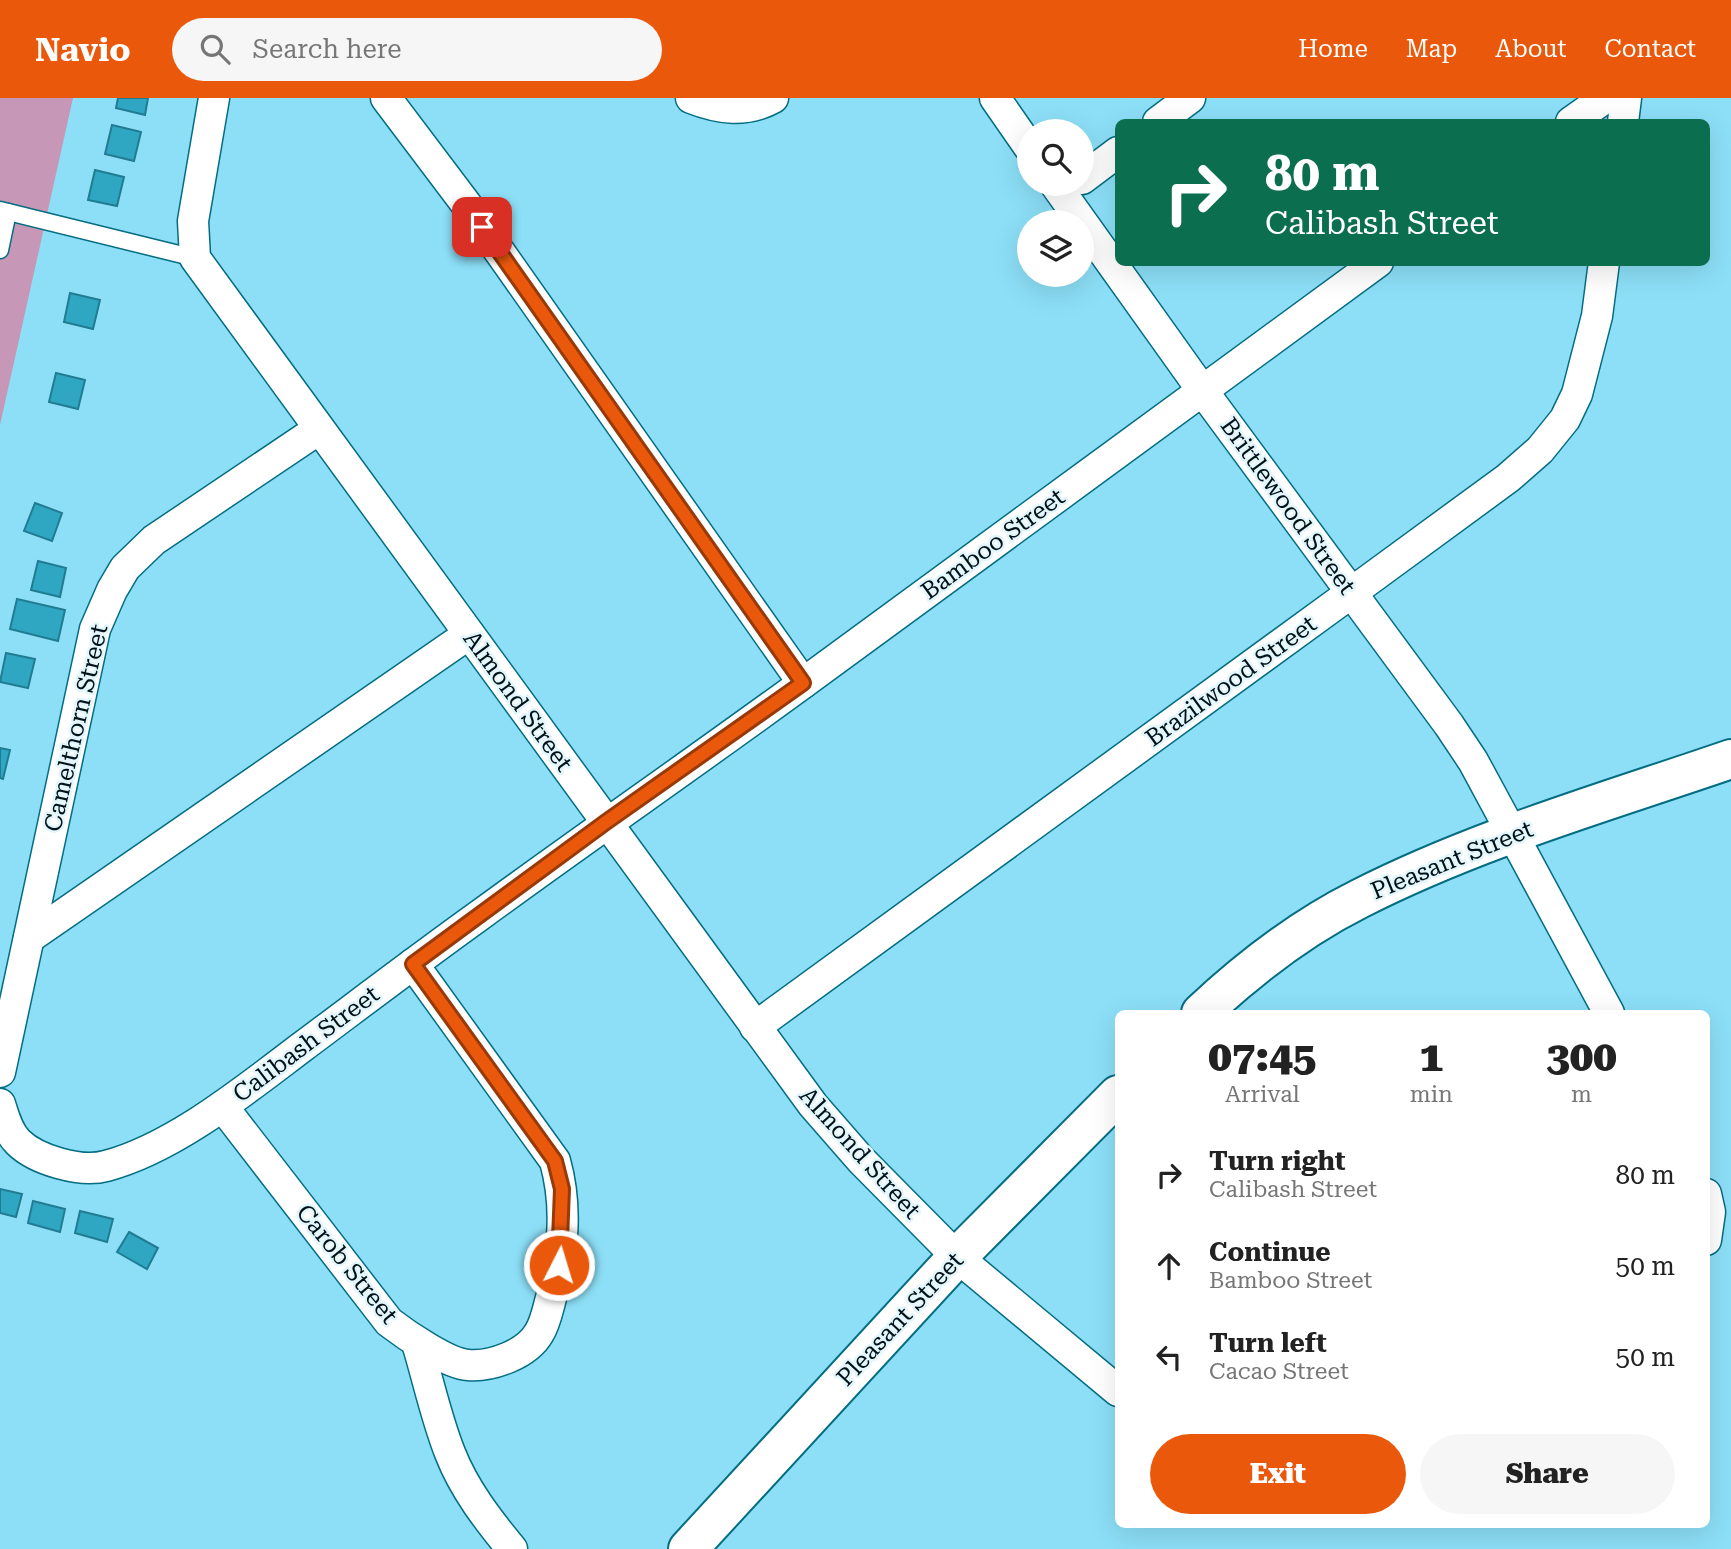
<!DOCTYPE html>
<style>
body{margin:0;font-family:"Roboto Serif",serif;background:#f6f6f6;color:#222;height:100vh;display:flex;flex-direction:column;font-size:26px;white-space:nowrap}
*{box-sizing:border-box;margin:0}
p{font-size:23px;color:#767676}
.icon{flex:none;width:38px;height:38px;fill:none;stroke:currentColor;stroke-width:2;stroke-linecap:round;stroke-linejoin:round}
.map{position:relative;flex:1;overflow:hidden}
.side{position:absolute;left:1115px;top:912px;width:595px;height:518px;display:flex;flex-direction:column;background:#fff;border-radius:10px;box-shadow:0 7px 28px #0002}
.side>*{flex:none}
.guide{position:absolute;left:1115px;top:21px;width:595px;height:147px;border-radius:10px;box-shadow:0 7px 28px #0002;background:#0b6e4f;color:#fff;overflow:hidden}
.fabs{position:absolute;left:1017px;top:21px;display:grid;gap:14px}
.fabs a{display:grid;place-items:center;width:77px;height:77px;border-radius:50%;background:#fff;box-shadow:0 7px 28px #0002;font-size:35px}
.pin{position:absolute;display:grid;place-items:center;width:60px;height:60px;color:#fff;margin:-30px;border-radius:14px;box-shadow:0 4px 10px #0006}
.me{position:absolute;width:77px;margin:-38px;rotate:5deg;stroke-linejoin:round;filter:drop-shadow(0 0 5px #0008)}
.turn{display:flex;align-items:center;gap:24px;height:147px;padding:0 35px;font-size:32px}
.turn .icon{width:91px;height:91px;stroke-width:2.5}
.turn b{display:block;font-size:49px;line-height:60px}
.eta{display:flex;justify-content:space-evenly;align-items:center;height:119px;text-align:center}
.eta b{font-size:42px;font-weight:800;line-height:49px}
.primary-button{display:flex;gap:14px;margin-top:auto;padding:14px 35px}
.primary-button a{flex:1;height:80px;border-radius:42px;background:#ea580c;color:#fff;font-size:28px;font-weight:800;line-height:80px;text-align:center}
.primary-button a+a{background:#f6f6f6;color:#222}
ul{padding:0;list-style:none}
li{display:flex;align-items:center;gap:21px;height:91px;padding:0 35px}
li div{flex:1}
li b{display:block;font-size:26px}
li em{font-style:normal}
header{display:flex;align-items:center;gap:42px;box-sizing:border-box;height:98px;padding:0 35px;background:#ea580c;color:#fff}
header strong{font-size:33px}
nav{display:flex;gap:38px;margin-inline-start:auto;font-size:24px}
.search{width:490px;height:63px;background:#f6f6f6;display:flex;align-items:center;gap:18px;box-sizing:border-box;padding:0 24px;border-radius:38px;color:#767676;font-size:26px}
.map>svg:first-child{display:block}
</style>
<header>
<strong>Navio</strong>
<div class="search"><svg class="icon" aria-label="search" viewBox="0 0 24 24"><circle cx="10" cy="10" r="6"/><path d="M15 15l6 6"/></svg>Search here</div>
<nav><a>Home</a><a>Map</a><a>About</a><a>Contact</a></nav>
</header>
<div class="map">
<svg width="1731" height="1451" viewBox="0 0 1731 1451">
<rect width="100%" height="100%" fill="#8cdff7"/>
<path fill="#c797b8" d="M0,0H73L0,327Z"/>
<g fill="#2fa7c3" stroke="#217c91" stroke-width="2">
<path d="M118,0H148L145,17L116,10Z"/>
<path d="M112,27L141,34L134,63L105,56Z"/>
<path d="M95,72L124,79L117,108L88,102Z"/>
<path d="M70,195L100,202L93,231L64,224Z"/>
<path d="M56,275L85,282L78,311L49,304Z"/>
<path d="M35,405L62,415L52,443L24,433Z"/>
<path d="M38,463L66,470L60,499L31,492Z"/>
<path d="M17,501L65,512L58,543L10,531Z"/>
<path d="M6,555L35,561L28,590L0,584Z"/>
<path d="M0,650L10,652L3,681L0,680Z"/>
<path d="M0,1091L22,1096L16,1119L0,1115Z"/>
<path d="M33,1103L65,1111L60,1134L28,1125Z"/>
<path d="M80,1113L113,1121L107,1144L75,1135Z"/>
<path d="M129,1134L158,1150L147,1171L117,1154Z"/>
</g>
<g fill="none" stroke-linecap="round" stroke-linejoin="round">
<defs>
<g id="lane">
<path d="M0,112L195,160"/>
<path d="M0,152L8,114"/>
</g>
<g id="street">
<path d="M214,0L193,123L195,160L813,1007L861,1062L957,1159L1118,1293"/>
<path d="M386,0L466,106L803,585"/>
<path d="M691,0C719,11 746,15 773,0"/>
<path d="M995,0L1029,49"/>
<path d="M1158,24L1190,0"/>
<path d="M1571,24L1605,0"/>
<path d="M1623,24L1626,0"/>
<path d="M1082,81L1118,54"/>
<path d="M1055,86L1202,292L1449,627L1473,663L1609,915"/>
<path d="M29,840L469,536"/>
<path d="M755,929L1351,495L1508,380L1540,352L1565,321L1577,296L1597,218L1604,164"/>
<path d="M0,974L95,531L112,492L125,470L154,442L319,331"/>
<path d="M0,1006C4,1019 8,1034 18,1044C36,1062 81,1075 106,1068C174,1050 245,992 302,949C361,905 420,860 480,817C588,738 698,662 806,583C997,444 1187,303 1378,164"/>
<path d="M223,1009L389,1224C406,1237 448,1266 468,1267C492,1269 527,1256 539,1235C545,1226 548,1211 551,1200C563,1153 568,1110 555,1063L413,866"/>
<path d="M1706,1096L1710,1114L1706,1142"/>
<path d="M417,1245C428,1281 436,1320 450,1355C464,1391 488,1422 512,1451"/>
</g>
<g id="secondary">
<path d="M1201,915C1248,871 1301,830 1359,801C1477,741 1606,704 1731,661"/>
<path d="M688,1451L957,1159L1118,997"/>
</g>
</defs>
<use href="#lane" stroke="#046d82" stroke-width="19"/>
<use href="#street" stroke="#046d82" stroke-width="33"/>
<use href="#secondary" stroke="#046d82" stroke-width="42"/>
<use href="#lane" stroke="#fff" stroke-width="16"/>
<use href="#street" stroke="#fff" stroke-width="30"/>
<use href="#secondary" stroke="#fff" stroke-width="38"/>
</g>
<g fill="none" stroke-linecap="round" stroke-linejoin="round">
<defs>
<path id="route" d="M482,129L803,585L606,724L413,866L555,1063L562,1091L559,1167"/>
</defs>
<use href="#route" stroke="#983908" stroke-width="18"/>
<use href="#route" stroke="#ea580c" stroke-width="12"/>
</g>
<g text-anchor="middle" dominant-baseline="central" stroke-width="5" stroke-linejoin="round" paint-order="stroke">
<g font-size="24" fill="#001117" stroke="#e2f6fb">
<text transform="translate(1288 408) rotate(54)">Brittlewood Street</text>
<text transform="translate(993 446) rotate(-36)">Bamboo Street</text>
<text transform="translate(1231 583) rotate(-36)">Brazilwood Street</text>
<text transform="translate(518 603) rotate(54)">Almond Street</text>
<text transform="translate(76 630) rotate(-77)">Camelthorn Street</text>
<text transform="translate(1452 762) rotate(-22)">Pleasant Street</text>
<text transform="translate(306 946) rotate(-37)">Calibash Street</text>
<text transform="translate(860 1055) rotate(48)">Almond Street</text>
<text transform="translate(347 1166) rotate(51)">Carob Street</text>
<text transform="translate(900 1221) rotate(-47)">Pleasant Street</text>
</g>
</g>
</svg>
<div class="fabs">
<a><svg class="icon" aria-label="search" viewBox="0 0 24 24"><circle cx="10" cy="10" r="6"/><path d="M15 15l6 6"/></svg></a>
<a><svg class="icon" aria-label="layers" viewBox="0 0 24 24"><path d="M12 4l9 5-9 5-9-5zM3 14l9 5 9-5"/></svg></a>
</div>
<div class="pin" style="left:482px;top:129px;background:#d93025"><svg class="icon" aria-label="arrive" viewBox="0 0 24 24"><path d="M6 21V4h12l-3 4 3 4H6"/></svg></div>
<svg class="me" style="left:559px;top:1167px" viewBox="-20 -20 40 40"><circle r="17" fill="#ea580c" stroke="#fff" stroke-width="3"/><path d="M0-11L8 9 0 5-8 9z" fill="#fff"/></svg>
<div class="guide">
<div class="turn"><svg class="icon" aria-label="right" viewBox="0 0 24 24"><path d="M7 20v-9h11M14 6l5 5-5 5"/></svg><div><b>80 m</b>Calibash Street</div></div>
</div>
<section class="side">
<div class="eta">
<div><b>07:45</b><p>Arrival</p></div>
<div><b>1</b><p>min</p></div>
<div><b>300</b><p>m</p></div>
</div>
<ul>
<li><svg class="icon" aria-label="right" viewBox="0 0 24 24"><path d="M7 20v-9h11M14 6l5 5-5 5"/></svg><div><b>Turn right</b><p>Calibash Street</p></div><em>80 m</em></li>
<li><svg class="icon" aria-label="ahead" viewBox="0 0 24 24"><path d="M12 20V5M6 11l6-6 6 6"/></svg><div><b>Continue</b><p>Bamboo Street</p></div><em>50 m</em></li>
<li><svg class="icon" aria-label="left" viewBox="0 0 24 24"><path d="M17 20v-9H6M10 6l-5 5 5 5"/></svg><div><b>Turn left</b><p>Cacao Street</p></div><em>50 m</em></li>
</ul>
<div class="primary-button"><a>Exit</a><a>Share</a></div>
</section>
</div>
